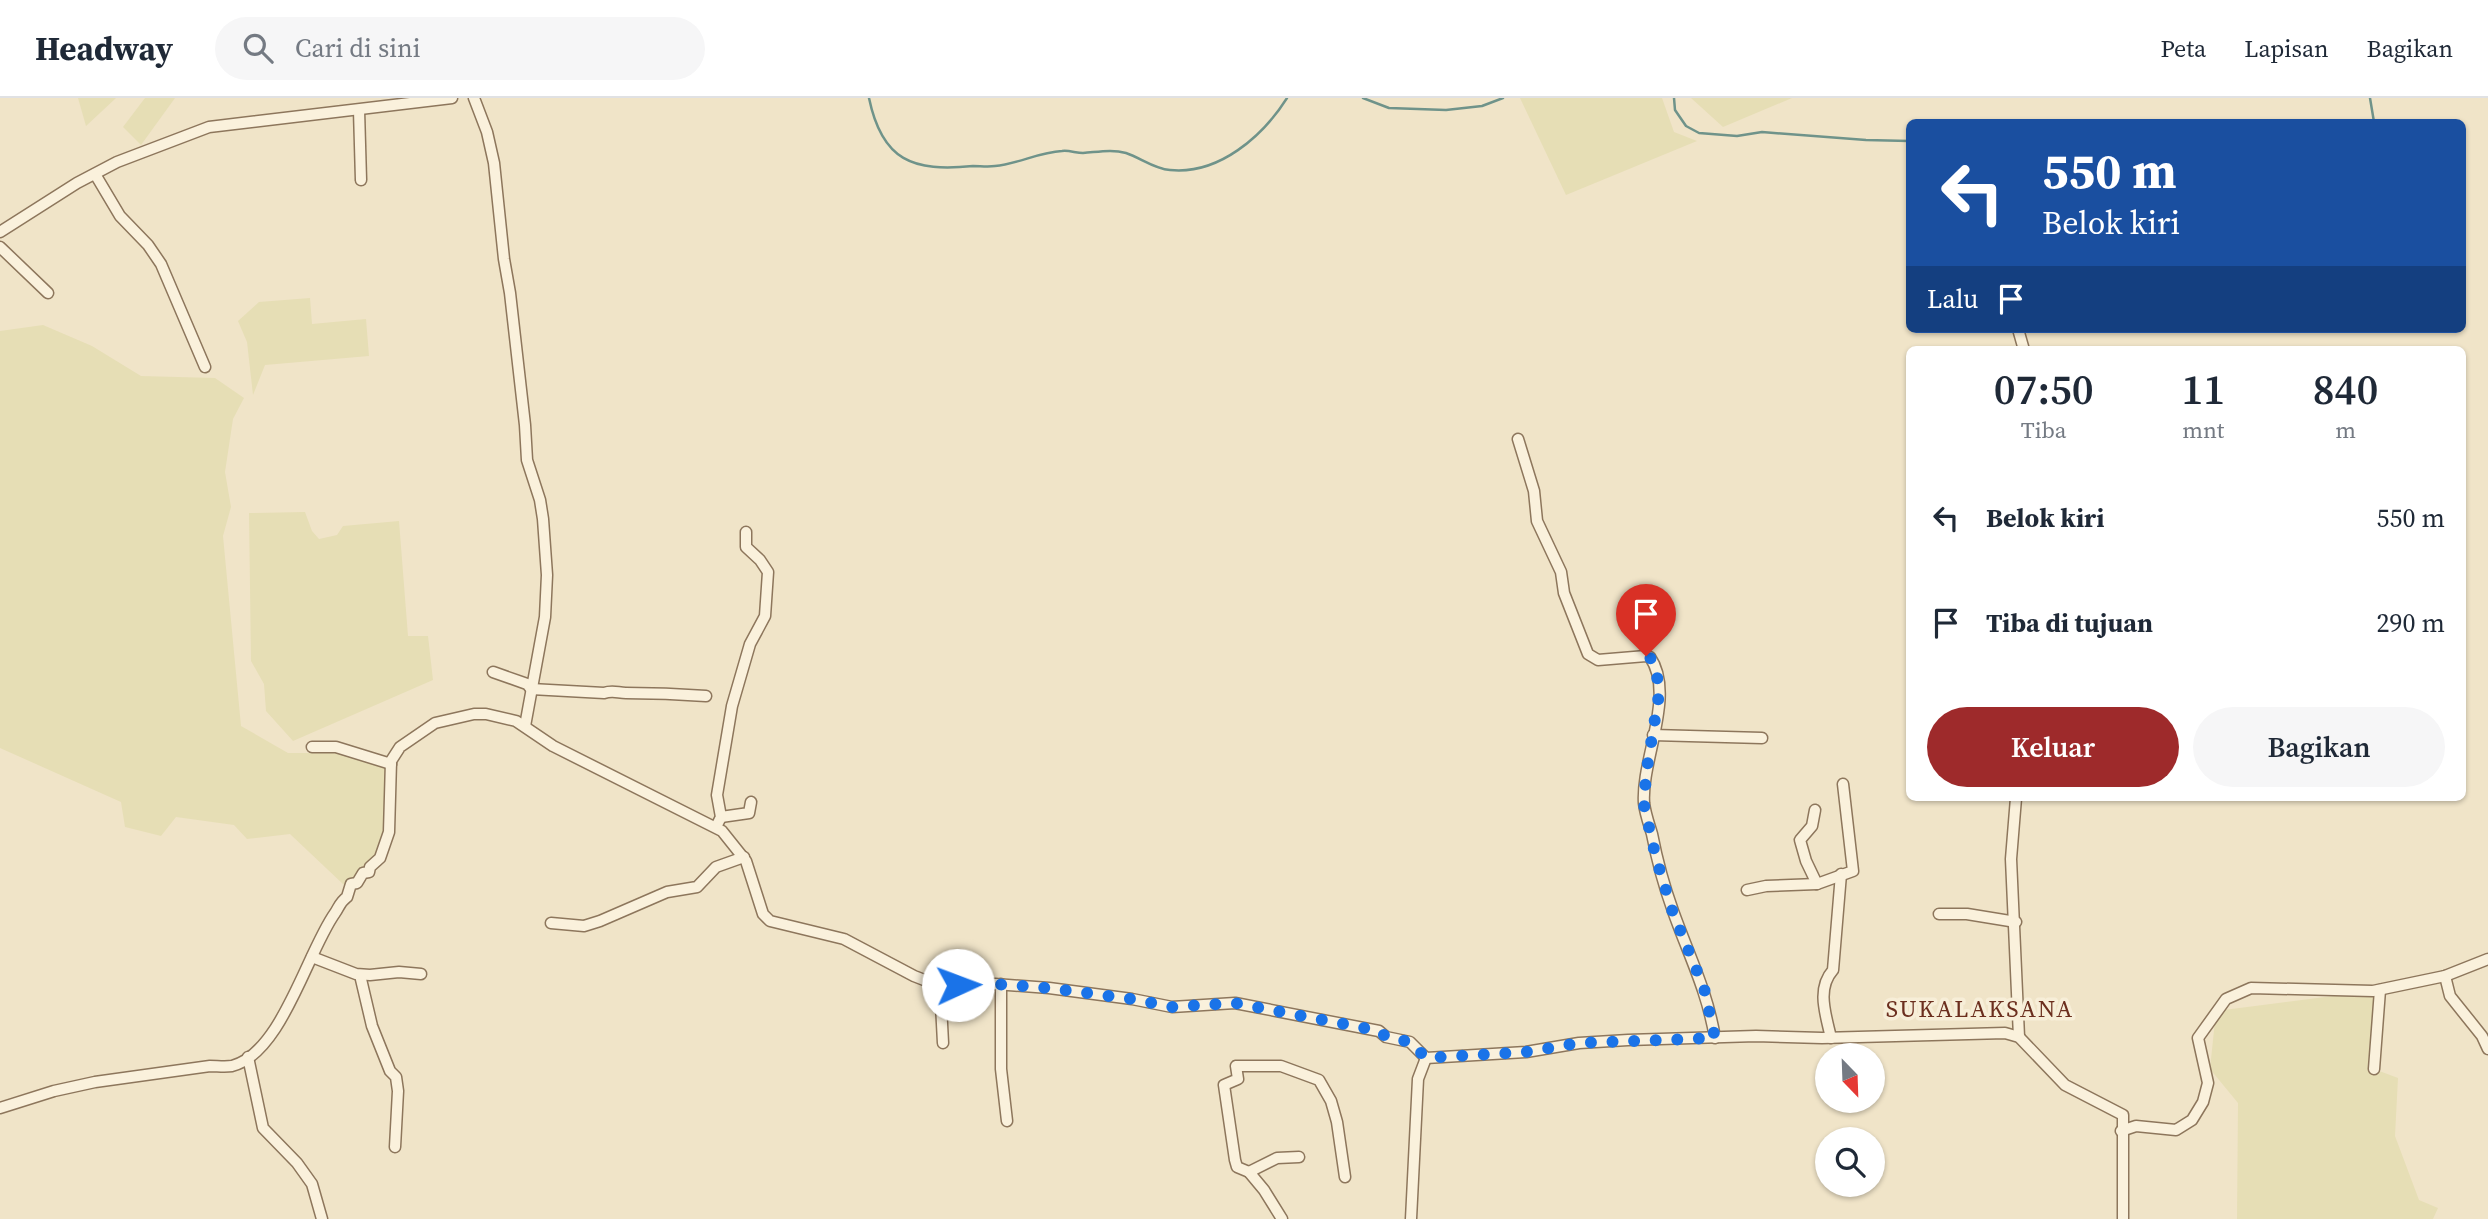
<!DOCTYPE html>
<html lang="id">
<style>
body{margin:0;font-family:"Source Serif 4",serif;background:#f6f6f7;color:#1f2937;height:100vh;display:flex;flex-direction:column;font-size:26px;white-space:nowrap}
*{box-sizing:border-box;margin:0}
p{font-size:23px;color:#747a83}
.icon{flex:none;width:38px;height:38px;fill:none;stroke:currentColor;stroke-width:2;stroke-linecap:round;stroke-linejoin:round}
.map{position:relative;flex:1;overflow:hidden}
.drawer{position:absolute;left:1906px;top:248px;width:560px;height:455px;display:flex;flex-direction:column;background:#fff;border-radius:10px;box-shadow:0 2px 5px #0004}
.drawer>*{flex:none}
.banner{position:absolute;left:1906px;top:21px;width:560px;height:214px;border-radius:10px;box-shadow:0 2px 5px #0004;background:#1a4fa0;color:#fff;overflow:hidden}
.needle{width:46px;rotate:157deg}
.buttons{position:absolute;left:1815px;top:945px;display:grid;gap:14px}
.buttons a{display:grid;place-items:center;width:70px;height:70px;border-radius:50%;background:#fff;box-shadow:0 2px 5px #0004;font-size:35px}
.pin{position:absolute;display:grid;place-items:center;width:60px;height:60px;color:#fff;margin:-72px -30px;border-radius:50% 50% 50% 0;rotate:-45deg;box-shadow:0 0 7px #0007}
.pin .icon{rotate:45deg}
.me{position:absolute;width:77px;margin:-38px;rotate:88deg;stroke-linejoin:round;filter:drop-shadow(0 0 5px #0008)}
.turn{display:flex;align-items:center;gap:24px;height:147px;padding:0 21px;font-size:32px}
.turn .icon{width:91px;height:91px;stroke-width:2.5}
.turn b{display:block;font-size:49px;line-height:60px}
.then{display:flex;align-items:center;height:66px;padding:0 21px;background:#0003;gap:14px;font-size:26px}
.eta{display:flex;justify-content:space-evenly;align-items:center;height:119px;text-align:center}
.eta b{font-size:42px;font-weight:600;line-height:49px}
.action{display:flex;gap:14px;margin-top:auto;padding:14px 21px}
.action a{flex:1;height:80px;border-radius:42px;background:#9e2a2b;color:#fff;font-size:28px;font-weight:600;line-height:80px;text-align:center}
.action a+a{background:#f6f6f7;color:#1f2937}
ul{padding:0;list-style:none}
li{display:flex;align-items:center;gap:21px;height:105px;padding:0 21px}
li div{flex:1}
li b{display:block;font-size:26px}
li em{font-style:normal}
header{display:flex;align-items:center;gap:42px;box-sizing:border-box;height:98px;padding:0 35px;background:#fff;border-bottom:2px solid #e0e1e3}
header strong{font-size:33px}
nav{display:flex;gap:38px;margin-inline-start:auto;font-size:24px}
.search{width:490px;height:63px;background:#f6f6f7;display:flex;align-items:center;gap:18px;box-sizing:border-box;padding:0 24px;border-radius:38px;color:#747a83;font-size:26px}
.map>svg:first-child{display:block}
</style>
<header>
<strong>Headway</strong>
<div class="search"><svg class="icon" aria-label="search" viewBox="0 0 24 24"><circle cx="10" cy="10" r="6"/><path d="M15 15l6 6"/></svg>Cari di sini</div>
<nav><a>Peta</a><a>Lapisan</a><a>Bagikan</a></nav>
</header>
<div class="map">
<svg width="2488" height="1121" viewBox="0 0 2488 1121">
<rect width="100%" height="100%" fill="#f0e4c8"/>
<g fill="#e6deb5">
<path d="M78,0H116L86,28Z"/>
<path d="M145,0H175L141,47L123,29Z"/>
<path d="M1520,0H1662L1674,34L1697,43L1566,97Z"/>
<path d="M1691,0H1792L1723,29Z"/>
<path d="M310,200L312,226L366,221L369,258L265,267L253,297L247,244L238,223L259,204Z"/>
<path d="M43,227L92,248L141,278L215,280L244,300L233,321L225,374L231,409L223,438L241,628L288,655H351L385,669V751L344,787L290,736L247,741L234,727L176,719L161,738L125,729L121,704L0,650V233Z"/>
<path d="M305,414L312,433L319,441L337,437L343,428L399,423L408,538H428L433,582L293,643L266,613L264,586L251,563L249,415Z"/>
<path d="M2380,892L2374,971L2398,980L2395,1038L2419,1102L2438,1110L2433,1121H2237L2238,1005L2210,971L2216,913Z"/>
</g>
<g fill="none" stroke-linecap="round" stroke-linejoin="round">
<g stroke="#6f938a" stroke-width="2.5">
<path d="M869,0C882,63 913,74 973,68C980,68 988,69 995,68C1018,66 1039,54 1062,53C1069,52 1076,55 1083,55C1098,54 1112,51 1126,55C1141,60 1154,71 1170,72C1219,77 1263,38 1287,0"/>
<path d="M1363,0L1389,10L1446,12L1482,8L1503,0"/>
<path d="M1674,0L1675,12L1686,28L1699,35L1737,38L1762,34L1866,42L1909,43"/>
<path d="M2370,0L2374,24"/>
</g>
<defs>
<g id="minor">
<path d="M474,0L487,34L494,65L504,161L510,195L525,327L527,362L540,402L543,421L547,477L545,519L525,628"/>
<path d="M359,12L361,82"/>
<path d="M95,76L120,118L148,147L161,166L205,269"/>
<path d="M0,134L77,85L117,64L209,29L452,0"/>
<path d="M0,149L48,195"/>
<path d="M2018,231L2024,252"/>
<path d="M1518,341L1534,393L1537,423L1561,474L1564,495L1588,556L1598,562L1646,558L1650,559C1676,597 1641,662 1644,705C1645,715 1649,726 1652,736C1657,762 1664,788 1673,813C1689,858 1707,892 1715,940"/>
<path d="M493,574L527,586L531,591L604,595C613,592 618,595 626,595C652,595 679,596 706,598"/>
<path d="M1653,637L1762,640"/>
<path d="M312,649H336L391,666"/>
<path d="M2016,700L2011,761L2019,939"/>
<path d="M1815,712L1812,728L1800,742L1806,763L1817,786"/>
<path d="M721,719L749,715L751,704"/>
<path d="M716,729L721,719L717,697L732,608L750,546L765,518L768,474L760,462L746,449V434"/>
<path d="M1747,792L1766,788L1817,786L1853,773L1843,686"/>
<path d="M1939,816H1967L2016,824"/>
<path d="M551,825L584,828L600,823L667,794L697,789L716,769L744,759"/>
<path d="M312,859L356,876L370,877L399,874L421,876"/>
<path d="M360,877L372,928L390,973L396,979L398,993L395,1049"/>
<path d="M2445,878L2450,898L2482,938L2488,951"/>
<path d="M1001,886V971L1007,1023"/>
<path d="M940,887L943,945"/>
<path d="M1831,940C1826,917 1816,891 1833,872L1841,776"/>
<path d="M248,959L263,1030L297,1065L312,1086L322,1121"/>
<path d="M2374,971L2380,892"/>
<path d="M0,1010L54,993L95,984L210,968C217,968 225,969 232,968C282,955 307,854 335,815C339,809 340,804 347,799L351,786L357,785L363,775L369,774L370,769L380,760L389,734L391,663L400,649L435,625L474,616H486L516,623L553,648L722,733L746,763L763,816L770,823L844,841L914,878L937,887L995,886L1049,890L1132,901L1172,909L1235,905L1379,933L1386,939L1410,944L1426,960L1526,954L1579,945L1628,942L1756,938L1822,940L2005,935L2019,939L2065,987L2123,1017V1121"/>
<path d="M2121,1033L2136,1028L2176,1032L2192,1022L2203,1004L2208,985L2198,940L2226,901L2251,890L2373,893L2445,878L2488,861"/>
<path d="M1249,1074L1237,1069L1235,1062L1224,987L1238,981L1236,968H1281L1319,982L1331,1003L1337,1024L1345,1079"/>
<path d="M1282,1121L1264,1092L1249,1074L1277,1060L1299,1059"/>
<path d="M1411,1121L1418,981L1426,960"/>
</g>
</defs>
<use href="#minor" stroke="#8d765c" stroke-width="13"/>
<use href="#minor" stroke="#faf1dc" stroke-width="10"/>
</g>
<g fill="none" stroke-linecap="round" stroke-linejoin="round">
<path stroke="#1a73e8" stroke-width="12" stroke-dasharray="0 21.6" d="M958,887L995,886L1049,890L1132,901L1172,909L1235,905L1380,933L1386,939L1410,944L1426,960L1526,954L1579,945L1715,940L1704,890L1673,815L1656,760L1644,707L1646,676L1660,590L1652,561L1646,558"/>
</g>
<g text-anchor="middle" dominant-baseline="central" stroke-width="7" stroke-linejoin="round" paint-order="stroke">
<g font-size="24" letter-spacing="2" fill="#6b2e1e" stroke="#f7eed8">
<text x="1980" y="910">SUKALAKSANA</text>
</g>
</g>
</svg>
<div class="buttons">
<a><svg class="needle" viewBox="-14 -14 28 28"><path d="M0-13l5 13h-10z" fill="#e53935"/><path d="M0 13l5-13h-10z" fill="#747a83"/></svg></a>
<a><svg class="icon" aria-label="search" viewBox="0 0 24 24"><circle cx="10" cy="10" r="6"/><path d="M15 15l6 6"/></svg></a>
</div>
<div class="pin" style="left:1646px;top:558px;background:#d93025"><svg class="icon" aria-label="arrive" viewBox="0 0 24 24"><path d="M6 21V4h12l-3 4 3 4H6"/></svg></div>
<svg class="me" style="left:958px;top:887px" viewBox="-20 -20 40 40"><circle r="19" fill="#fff"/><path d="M0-13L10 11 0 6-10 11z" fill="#1a73e8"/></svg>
<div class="banner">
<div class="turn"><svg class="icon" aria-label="left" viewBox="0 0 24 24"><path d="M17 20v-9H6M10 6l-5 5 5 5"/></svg><div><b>550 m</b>Belok kiri</div></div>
<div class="then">Lalu<svg class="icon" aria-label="arrive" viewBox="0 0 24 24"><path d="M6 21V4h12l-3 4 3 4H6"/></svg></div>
</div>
<section class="drawer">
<div class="eta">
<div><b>07:50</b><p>Tiba</p></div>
<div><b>11</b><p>mnt</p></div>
<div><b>840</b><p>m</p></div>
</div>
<ul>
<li><svg class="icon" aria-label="left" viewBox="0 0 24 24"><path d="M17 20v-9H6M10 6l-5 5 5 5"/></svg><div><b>Belok kiri</b></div><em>550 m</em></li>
<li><svg class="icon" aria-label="arrive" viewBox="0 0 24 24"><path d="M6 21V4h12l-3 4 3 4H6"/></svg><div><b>Tiba di tujuan</b></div><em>290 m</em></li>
</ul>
<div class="action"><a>Keluar</a><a>Bagikan</a></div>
</section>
</div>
